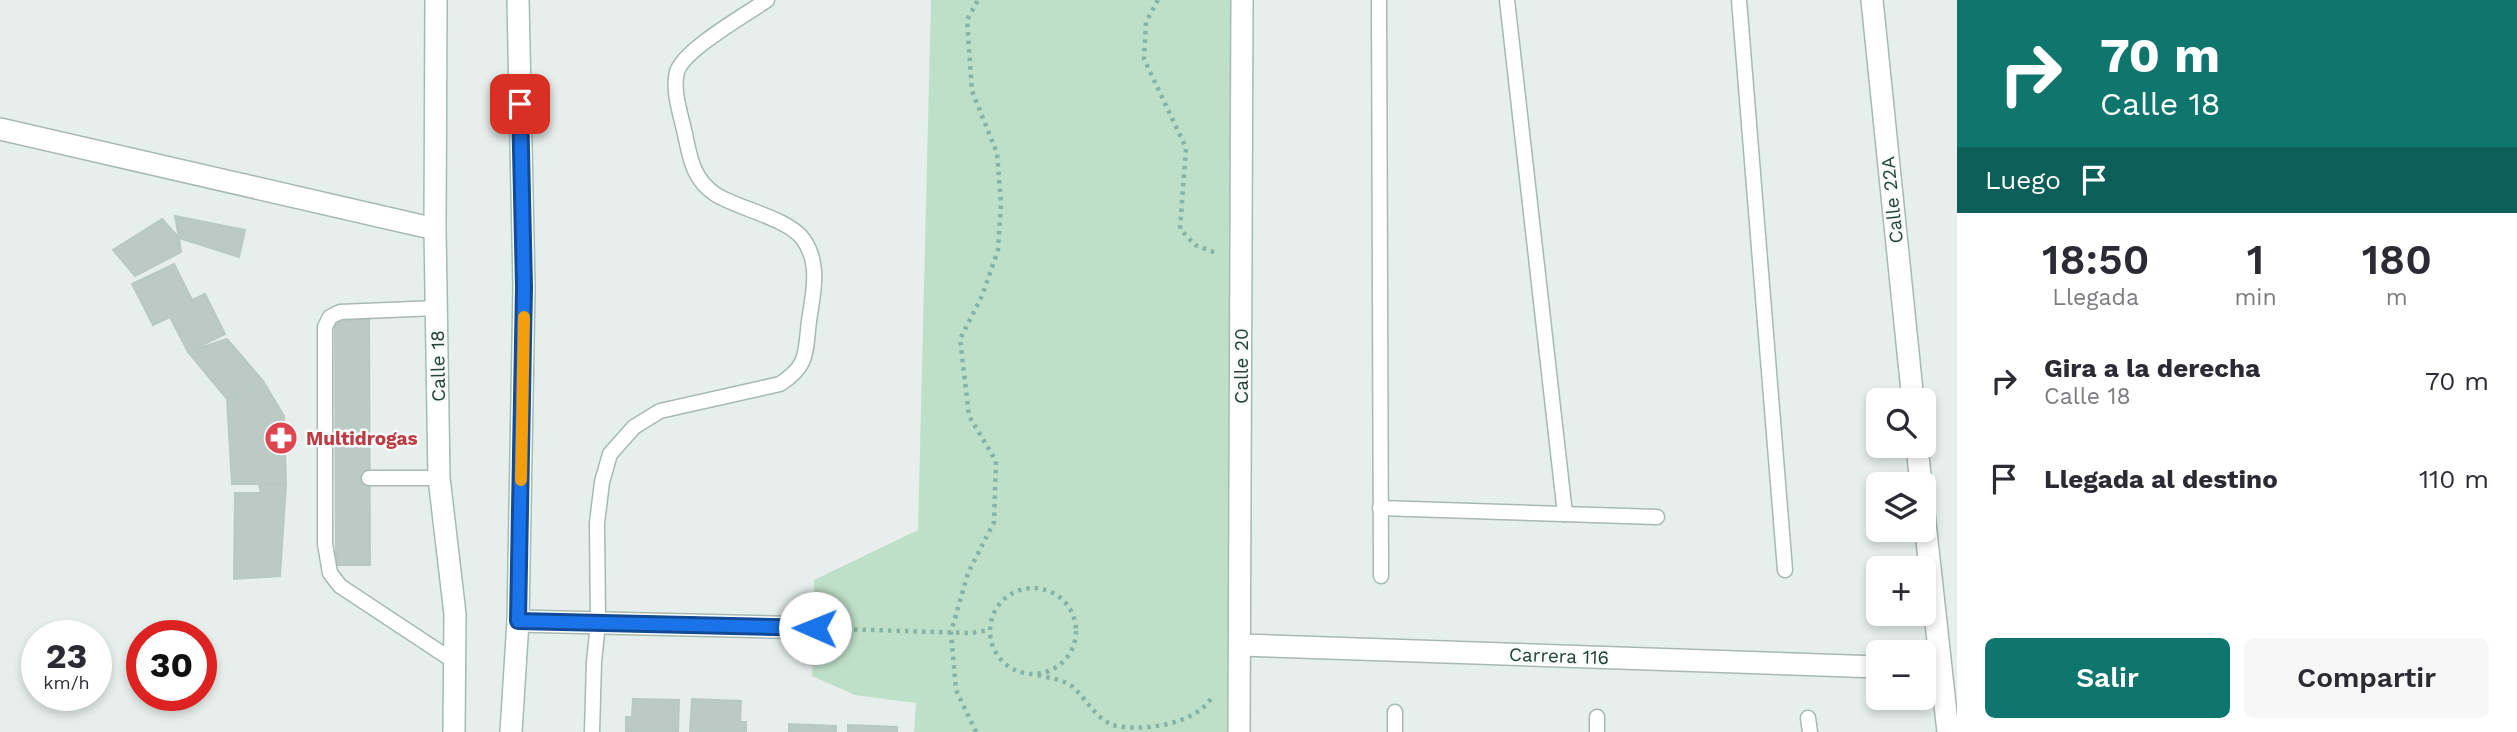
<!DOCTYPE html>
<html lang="es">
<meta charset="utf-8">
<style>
body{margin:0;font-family:"Work Sans",sans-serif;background:#f7f7f7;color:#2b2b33;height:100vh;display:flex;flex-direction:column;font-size:26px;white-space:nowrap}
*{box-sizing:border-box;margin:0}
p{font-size:23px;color:#7c7c81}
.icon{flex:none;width:38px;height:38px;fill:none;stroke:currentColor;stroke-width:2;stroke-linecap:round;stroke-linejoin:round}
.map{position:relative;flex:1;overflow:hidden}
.side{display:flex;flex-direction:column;background:#fff;width:560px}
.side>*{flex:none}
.banner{background:#0f766e;color:#fff;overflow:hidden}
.fabs{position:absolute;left:1866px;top:388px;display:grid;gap:14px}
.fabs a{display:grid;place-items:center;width:70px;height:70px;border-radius:10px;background:#fff;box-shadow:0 4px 10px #0003;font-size:35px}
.speed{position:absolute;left:21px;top:620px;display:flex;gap:14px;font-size:35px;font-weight:700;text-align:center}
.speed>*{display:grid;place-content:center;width:91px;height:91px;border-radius:50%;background:#fff;box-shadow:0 4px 10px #0003;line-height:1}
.speed small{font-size:18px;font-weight:400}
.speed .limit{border:10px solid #d22;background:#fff;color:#111}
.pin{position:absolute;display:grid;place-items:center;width:60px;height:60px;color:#fff;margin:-30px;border-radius:14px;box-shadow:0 4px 10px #0006}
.me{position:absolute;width:77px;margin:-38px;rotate:271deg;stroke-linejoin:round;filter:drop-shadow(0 0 5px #0008)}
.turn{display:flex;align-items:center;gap:24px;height:147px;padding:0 28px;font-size:32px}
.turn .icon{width:91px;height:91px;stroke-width:2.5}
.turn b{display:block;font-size:49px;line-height:60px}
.then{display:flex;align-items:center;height:66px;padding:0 28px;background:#0003;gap:14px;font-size:26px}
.eta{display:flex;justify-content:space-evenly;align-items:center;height:119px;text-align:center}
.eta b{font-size:42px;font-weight:600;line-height:49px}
.button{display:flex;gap:14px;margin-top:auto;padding:14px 28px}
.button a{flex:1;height:80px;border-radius:10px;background:#0f766e;color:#fff;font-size:28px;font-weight:600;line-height:80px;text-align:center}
.button a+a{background:#f7f7f7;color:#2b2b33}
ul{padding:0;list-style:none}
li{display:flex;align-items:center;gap:21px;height:98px;padding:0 28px}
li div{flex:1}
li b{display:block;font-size:26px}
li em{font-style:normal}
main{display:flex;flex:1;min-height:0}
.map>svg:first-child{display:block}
</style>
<main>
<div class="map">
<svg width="1957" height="732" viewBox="0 0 1957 732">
<rect width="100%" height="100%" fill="#e6efeb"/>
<path fill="#bfe0c8" d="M931,0H1242L1239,732H914L916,703L855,695L812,676L815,628L814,580L918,530Z"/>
<g fill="#bbcac4" stroke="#b8c9c2" stroke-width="2">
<path d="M175,216L245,230L239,257L179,238Z"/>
<path d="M162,219L179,238L181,252L135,276L113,250Z"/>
<path d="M174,264L192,300L205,294L225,334L188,352L170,317L153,325L132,284Z"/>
<path d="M369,318L370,565H336L335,319Z"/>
<path d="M227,339L263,381L227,399L188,352Z"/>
<path d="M263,381L284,416L286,484H232L227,399Z"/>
<path d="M259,484H286L280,576L234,579L235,493H261Z"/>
<path d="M633,699L679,700L678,732H626V717H632Z"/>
<path d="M692,699L741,701L740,722H746V732H690Z"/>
<path d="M789,724L836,726V732H789Z"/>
<path d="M848,725L897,727V732H848Z"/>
</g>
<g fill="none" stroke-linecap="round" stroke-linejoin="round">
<defs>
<g id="lane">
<path d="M1379,0L1381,576"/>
<path d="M1507,0L1565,514"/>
<path d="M1739,0L1785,570"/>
<path d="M437,308L340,312L330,317L325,327V544L330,573L340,586L455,662"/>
<path d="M369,478H439"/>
<path d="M1380,508L1657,517"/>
<path d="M1597,717V732"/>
<path d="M1808,718L1810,732"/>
<path d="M592,732L594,662L598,623L597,523L602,482L610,454L634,427L660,411L780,384C809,365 805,353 809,321C813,293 821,264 803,239C788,218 738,209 715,194C693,179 690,158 685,134C681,115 672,91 677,72C683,50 747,14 767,0"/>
<path d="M1395,732V712"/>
</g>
<g id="street">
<path d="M1872,0L1913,401"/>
<path d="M0,129L435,229"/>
<path d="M1917,446L1921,485"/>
<path d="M1923,504L1948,732"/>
<path d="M518,621L815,628"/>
<path d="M1241,645L1878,667"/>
<path d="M1239,732L1242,0"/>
</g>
<g id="secondary">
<path d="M436,0L435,229L439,478L455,614L454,732"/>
<path d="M511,732L518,621L524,287L518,0"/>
</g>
</defs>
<use href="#lane" stroke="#a8b8b2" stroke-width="17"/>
<use href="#street" stroke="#a8b8b2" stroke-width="24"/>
<use href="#secondary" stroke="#a4bbb3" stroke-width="24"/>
<g stroke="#86b3a5" stroke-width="4.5" stroke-dasharray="3.5 5" stroke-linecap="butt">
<path d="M1158,0L1146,22L1144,59L1186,148L1180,229L1195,245L1216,253"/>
<circle cx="1033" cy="631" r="43"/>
<path d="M837,629L971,633L990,630"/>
<path d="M1038,675C1049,678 1065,680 1073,687C1087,700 1094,716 1112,725C1141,732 1196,725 1212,697"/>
<path d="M976,732L956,690L951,632L968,573L994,522L996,461L969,416L960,339L982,296L998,250L1001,203L997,153L972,91L967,20L978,0"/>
</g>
<use href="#lane" stroke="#fff" stroke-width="14"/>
<use href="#street" stroke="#fff" stroke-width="21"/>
<use href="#secondary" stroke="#fff" stroke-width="21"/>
</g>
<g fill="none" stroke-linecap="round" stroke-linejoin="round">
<defs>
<path id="route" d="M520,104L524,287L518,621L815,628"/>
</defs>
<use href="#route" stroke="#114b97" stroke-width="18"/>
<use href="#route" stroke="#1a73e8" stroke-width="12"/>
<path stroke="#f59e0b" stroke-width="12" d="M521,480L524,317"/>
</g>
<defs>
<symbol id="pharmacy-disc" viewBox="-11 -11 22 22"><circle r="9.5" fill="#e0444e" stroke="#f7fbf9"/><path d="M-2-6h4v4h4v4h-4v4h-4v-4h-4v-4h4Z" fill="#fff"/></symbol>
</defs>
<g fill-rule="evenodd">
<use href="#pharmacy-disc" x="262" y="419" width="38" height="38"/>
</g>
<g text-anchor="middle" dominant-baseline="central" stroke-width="5" stroke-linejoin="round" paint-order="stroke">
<g font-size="19" fill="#24423a" stroke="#f7fbf9">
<text transform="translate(1892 200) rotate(-96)">Calle 22A</text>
<text transform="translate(438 366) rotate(-91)">Calle 18</text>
<text transform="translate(1241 366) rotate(-90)">Calle 20</text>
<text transform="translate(1559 656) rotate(2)">Carrera 116</text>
</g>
<g font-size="19" font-weight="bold" fill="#be3a42" stroke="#f7fbf9" text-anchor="start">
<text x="306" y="438">Multidrogas</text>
</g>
</g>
</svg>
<div class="fabs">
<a><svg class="icon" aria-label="search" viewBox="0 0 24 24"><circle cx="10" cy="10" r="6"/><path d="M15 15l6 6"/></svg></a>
<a><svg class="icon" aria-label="layers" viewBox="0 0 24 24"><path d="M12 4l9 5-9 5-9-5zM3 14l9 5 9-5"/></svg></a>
<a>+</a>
<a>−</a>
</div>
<div class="speed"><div>23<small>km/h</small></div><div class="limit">30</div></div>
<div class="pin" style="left:520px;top:104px;background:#d93025"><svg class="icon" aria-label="arrive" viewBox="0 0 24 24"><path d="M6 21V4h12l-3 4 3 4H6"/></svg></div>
<svg class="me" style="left:815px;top:628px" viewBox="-20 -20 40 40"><circle r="19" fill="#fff"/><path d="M0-13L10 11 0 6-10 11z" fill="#1a73e8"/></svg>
</div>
<section class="side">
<div class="banner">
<div class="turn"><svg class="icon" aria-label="right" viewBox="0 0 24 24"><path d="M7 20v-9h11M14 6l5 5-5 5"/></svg><div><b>70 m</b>Calle 18</div></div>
<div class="then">Luego<svg class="icon" aria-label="arrive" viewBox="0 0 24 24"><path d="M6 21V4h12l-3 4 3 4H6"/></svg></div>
</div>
<div class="eta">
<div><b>18:50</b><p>Llegada</p></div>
<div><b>1</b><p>min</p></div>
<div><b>180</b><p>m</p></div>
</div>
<ul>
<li><svg class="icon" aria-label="right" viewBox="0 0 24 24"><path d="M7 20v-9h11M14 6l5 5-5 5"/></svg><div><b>Gira a la derecha</b><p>Calle 18</p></div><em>70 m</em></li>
<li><svg class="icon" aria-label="arrive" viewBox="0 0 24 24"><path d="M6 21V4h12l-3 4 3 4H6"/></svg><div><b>Llegada al destino</b></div><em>110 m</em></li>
</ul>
<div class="button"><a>Salir</a><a>Compartir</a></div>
</section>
</main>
